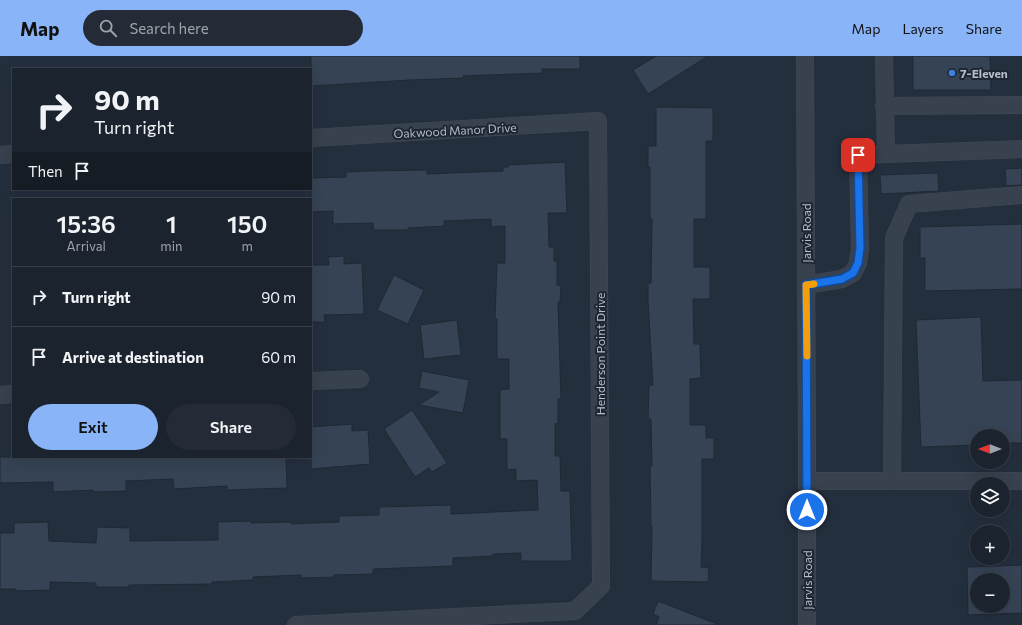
<!DOCTYPE html>
<meta charset="utf-8">
<style>
body{margin:0;font-family:Commissioner,sans-serif;background:#242b36;color:#f1f3f6;height:100vh;display:flex;flex-direction:column;font-size:15px;white-space:nowrap}
*{box-sizing:border-box;margin:0}
p{font-size:13px;color:#a0a4aa}
.icon{flex:none;width:22px;height:22px;fill:none;stroke:currentColor;stroke-width:2;stroke-linecap:round;stroke-linejoin:round}
.map{position:relative;flex:1;overflow:hidden}
.side{position:absolute;left:12px;top:142px;width:300px;height:260px;display:flex;flex-direction:column;background:#1b232e;border-radius:0px;box-shadow:0 4px 16px #0002,0 0 0 1px #39404a}
.side>*{flex:none}
.guide{position:absolute;left:12px;top:12px;width:300px;height:122px;border-radius:0px;box-shadow:0 4px 16px #0002,0 0 0 1px #39404a;background:#1b232e;color:#f1f3f6;overflow:hidden}
.needle{width:26px;rotate:270deg}
.fabs{position:absolute;left:970px;top:373px;display:grid;gap:8px}
.fabs a{display:grid;place-items:center;width:40px;height:40px;border-radius:50%;background:#1b232e;box-shadow:0 4px 16px #0002,0 0 0 1px #39404a;font-size:20px}
.pin{position:absolute;display:grid;place-items:center;width:34px;height:34px;color:#fff;margin:-17px;border-radius:8px;box-shadow:0 2px 6px #0006}
.me{position:absolute;width:44px;margin:-22px;rotate:0deg;stroke-linejoin:round;filter:drop-shadow(0 0 3px #0008)}
.turn{display:flex;align-items:center;gap:14px;height:84px;padding:0 16px;font-size:18px}
.turn .icon{width:52px;height:52px;stroke-width:2.5}
.turn b{display:block;font-size:28px;line-height:34px}
.then{display:flex;align-items:center;height:38px;padding:0 16px;background:#0003;gap:8px;font-size:15px}
.eta{display:flex;justify-content:space-evenly;align-items:center;height:68px;text-align:center}
.eta b{font-size:24px;font-weight:600;line-height:28px}
.cta{display:flex;gap:8px;margin-top:auto;padding:8px 16px}
.cta a{flex:1;height:46px;border-radius:24px;background:#8ab4f8;color:#111;font-size:16px;font-weight:600;line-height:46px;text-align:center}
.cta a+a{background:#242b36;color:#f1f3f6}
ul{padding:0;list-style:none}
li{display:flex;align-items:center;gap:12px;height:60px;padding:0 16px;border-top:1px solid #39404a}
li div{flex:1}
li b{display:block;font-size:15px}
li em{font-style:normal}
header{display:flex;align-items:center;gap:24px;box-sizing:border-box;height:56px;padding:0 20px;background:#8ab4f8;color:#111}
header strong{font-size:19px}
nav{display:flex;gap:22px;margin-inline-start:auto;font-size:14px}
.search{width:280px;height:36px;background:#242b36;display:flex;align-items:center;gap:10px;box-sizing:border-box;padding:0 14px;border-radius:22px;color:#a0a4aa;font-size:15px}
.map>svg:first-child{display:block}
</style>
<header>
<strong>Map</strong>
<div class="search"><svg class="icon" aria-label="search" viewBox="0 0 24 24"><circle cx="10" cy="10" r="6"/><path d="M15 15l6 6"/></svg>Search here</div>
<nav><a>Map</a><a>Layers</a><a>Share</a></nav>
</header>
<div class="map">
<svg width="1022" height="569" viewBox="0 0 1022 569">
<rect width="100%" height="100%" fill="#242f3e"/>
<g fill="#364354" stroke="#1f2835" fill-rule="evenodd">
<path d="M311,0H580V13H542V17L463,20V22L409,24L311,30Z"/>
<path d="M656,0H708L648,38L633,14Z"/>
<path d="M913,0H990L991,34H913Z"/>
<path d="M656,51L713,52V85H706V163H694V211H710V243H693L694,288H700L701,322L690,323V369H706V382H714V403H702V483L701,511L709,512L708,526L651,525L652,471H651L650,410H652L651,363H648L649,329H653L648,244V227H651L652,163H650V111H648V90H656Z"/>
<path d="M565,106L567,157H548L549,191H554V205H557V229L561,230L560,246H558L561,343H558V367L555,368V400H560L561,435H570L572,505H521V497L493,498V500L453,502V510L373,513V518L334,519V521L301,522V519L253,521V524L212,526V528L129,529V531H96V527L50,526V534L16,535V533H0V477H14V467L48,466L49,485L96,487L97,471L130,472V485L218,484V466L251,465V467L291,466V468L339,466V460L379,459V451L451,449V458L538,454L537,424L516,425V413L507,414V383H500V334L509,333V303H497V263H495L497,207H505V170L491,171V163L444,165V170L408,172V174H374L373,167L333,168V155L311,156V122L346,121V116L372,115L427,114V118L503,115V111H508V109Z"/>
<path d="M1022,112V129L1006,130L1005,113Z"/>
<path d="M938,117L939,135L881,138L880,119Z"/>
<path d="M1022,168V233L925,235V202H920V171Z"/>
<path d="M344,200V208L362,207L364,258L324,259L325,266H311V209H329L328,201Z"/>
<path d="M394,219L424,234L408,268L377,254Z"/>
<path d="M981,261L983,325L1022,324V387H1003V380H977V389L921,391L916,264Z"/>
<path d="M457,264L461,299L424,303L420,269Z"/>
<path d="M422,315L469,324L463,357L419,349L439,336L419,332Z"/>
<path d="M412,354L447,407L432,416L429,412L415,421L384,373Z"/>
<path d="M352,368V375L368,374L370,408L311,413V371Z"/>
<path d="M0,401H286L287,432L227,434V430L174,433L173,423L126,425V435L93,436V434L53,436V426L0,427Z"/>
<path d="M1022,509V557L968,559L967,511ZM977,524H1003V550H977Z"/>
<path d="M658,545L717,568V569H656L659,561L653,558Z"/>
</g>
<g fill="none" stroke-linecap="round" stroke-linejoin="round">
<defs>
<g id="minor">
<path d="M805,0L807,386V569"/>
<path d="M884,0L886,98"/>
<path d="M884,50L1022,49"/>
<path d="M0,99L13,98"/>
<path d="M806,229L842,223L853,217L858,207L860,192L858,99L1022,93"/>
<path d="M311,325L360,323"/>
<path d="M0,339L13,338"/>
<path d="M807,425H1022"/>
<path d="M892,425L894,182L909,148L1022,139"/>
<path d="M296,569L575,555L601,530L598,65L311,82"/>
</g>
</defs>
<use href="#minor" stroke="#414a57" stroke-width="18"/>
<use href="#minor" stroke="#38414e" stroke-width="17"/>
</g>
<g fill="none" stroke-linecap="round" stroke-linejoin="round">
<defs>
<path id="route" d="M807,454L806,229L842,223L853,217L858,207L860,192L858,99"/>
</defs>
<use href="#route" stroke="#114b97" stroke-width="10"/>
<use href="#route" stroke="#1a73e8" stroke-width="7"/>
<path stroke="#f59e0b" stroke-width="7" d="M807,300L806,229L814,228"/>
</g>
<circle fill="#3f7fe0" stroke="#1d2633" stroke-width="1.5" cx="952" cy="17" r="4"/>
<g text-anchor="middle" dominant-baseline="central" stroke-width="4" stroke-linejoin="round" paint-order="stroke">
<g font-size="12" font-weight="bold" fill="#b4bcc9" stroke="#1d2633" text-anchor="start">
<text x="960" y="17">7-Eleven</text>
</g>
<g font-size="12" fill="#b4bcc9" stroke="#1d2633">
<text transform="translate(455 74) rotate(-3)">Oakwood Manor Drive</text>
<text transform="translate(806 177) rotate(-90)">Jarvis Road</text>
<text transform="translate(600 298) rotate(-90)">Henderson Point Drive</text>
<text transform="translate(807 524) rotate(-90)">Jarvis Road</text>
</g>
</g>
</svg>
<div class="fabs">
<a><svg class="needle" viewBox="-14 -14 28 28"><path d="M0-13l5 13h-10z" fill="#e53935"/><path d="M0 13l5-13h-10z" fill="#a0a4aa"/></svg></a>
<a><svg class="icon" aria-label="layers" viewBox="0 0 24 24"><path d="M12 4l9 5-9 5-9-5zM3 14l9 5 9-5"/></svg></a>
<a>+</a>
<a>−</a>
</div>
<div class="pin" style="left:858px;top:99px;background:#d93025"><svg class="icon" aria-label="arrive" viewBox="0 0 24 24"><path d="M6 21V4h12l-3 4 3 4H6"/></svg></div>
<svg class="me" style="left:807px;top:454px" viewBox="-20 -20 40 40"><circle r="17" fill="#1a73e8" stroke="#fff" stroke-width="3"/><path d="M0-11L8 9 0 5-8 9z" fill="#fff"/></svg>
<div class="guide">
<div class="turn"><svg class="icon" aria-label="right" viewBox="0 0 24 24"><path d="M7 20v-9h11M14 6l5 5-5 5"/></svg><div><b>90 m</b>Turn right</div></div>
<div class="then">Then<svg class="icon" aria-label="arrive" viewBox="0 0 24 24"><path d="M6 21V4h12l-3 4 3 4H6"/></svg></div>
</div>
<section class="side">
<div class="eta">
<div><b>15:36</b><p>Arrival</p></div>
<div><b>1</b><p>min</p></div>
<div><b>150</b><p>m</p></div>
</div>
<ul>
<li><svg class="icon" aria-label="right" viewBox="0 0 24 24"><path d="M7 20v-9h11M14 6l5 5-5 5"/></svg><div><b>Turn right</b></div><em>90 m</em></li>
<li><svg class="icon" aria-label="arrive" viewBox="0 0 24 24"><path d="M6 21V4h12l-3 4 3 4H6"/></svg><div><b>Arrive at destination</b></div><em>60 m</em></li>
</ul>
<div class="cta"><a>Exit</a><a>Share</a></div>
</section>
</div>
